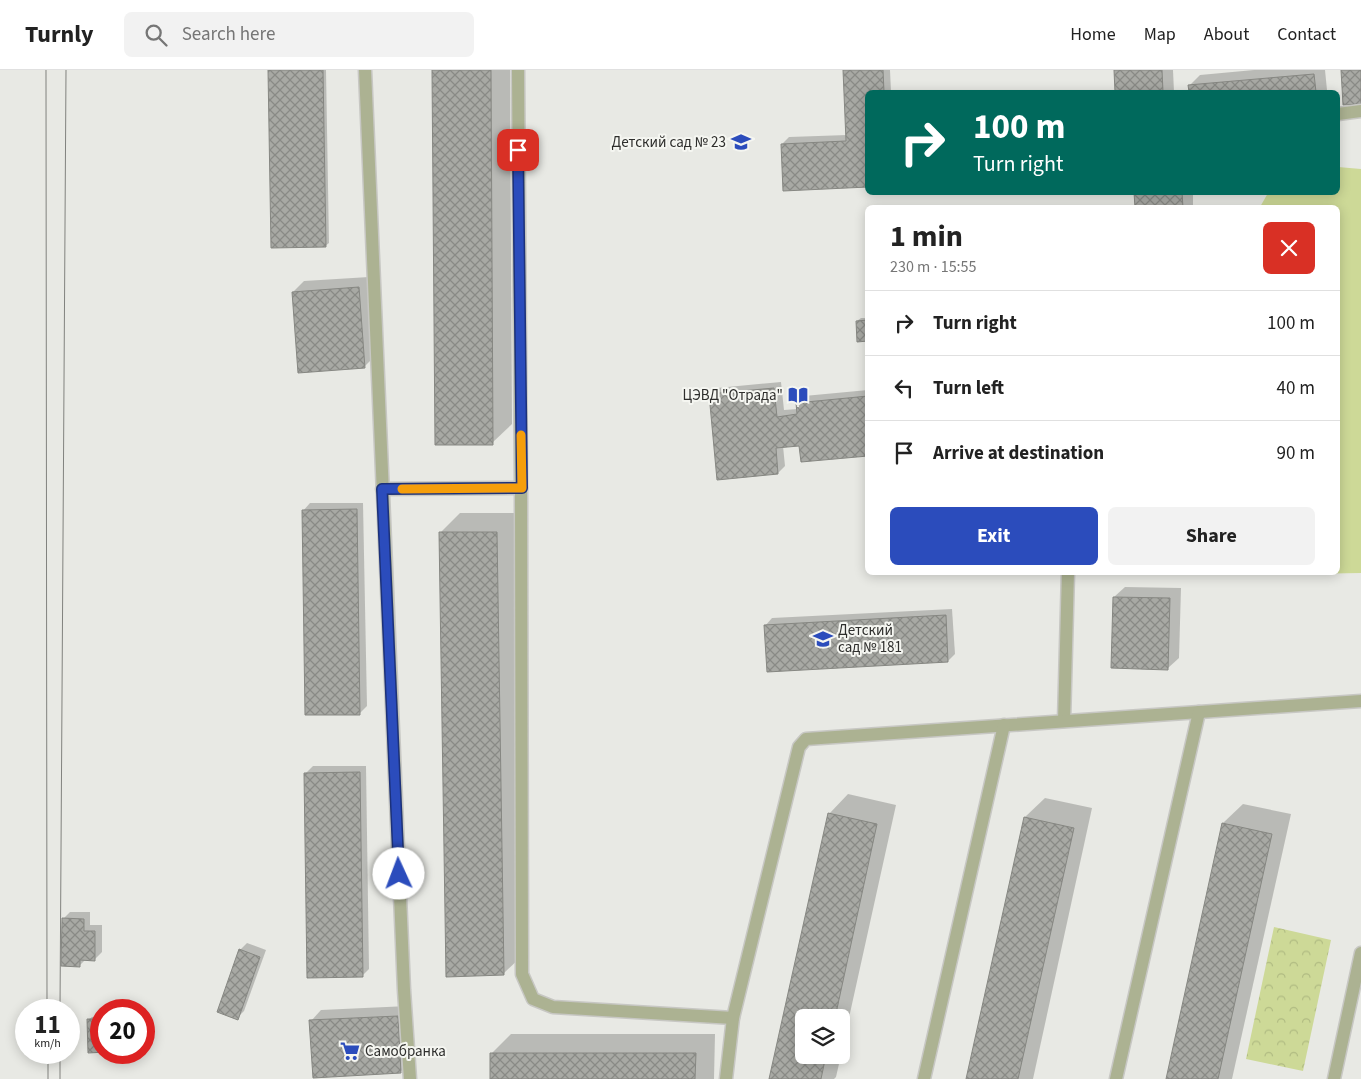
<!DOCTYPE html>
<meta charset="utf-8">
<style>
body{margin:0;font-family:"Source Sans 3",sans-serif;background:#f2f2f2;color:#222;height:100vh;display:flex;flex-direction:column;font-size:19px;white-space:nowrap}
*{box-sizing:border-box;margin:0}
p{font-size:16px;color:#767676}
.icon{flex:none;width:28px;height:28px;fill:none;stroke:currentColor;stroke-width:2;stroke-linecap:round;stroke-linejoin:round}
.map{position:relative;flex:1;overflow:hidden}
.sheet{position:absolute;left:865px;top:135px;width:475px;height:370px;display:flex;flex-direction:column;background:#fff;border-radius:8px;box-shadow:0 2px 12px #0003}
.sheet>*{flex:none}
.banner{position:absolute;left:865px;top:20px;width:475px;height:105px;border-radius:8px;box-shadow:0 2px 12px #0003;background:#00695c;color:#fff;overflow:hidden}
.tools{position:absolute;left:795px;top:939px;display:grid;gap:10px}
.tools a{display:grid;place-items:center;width:55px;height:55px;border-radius:8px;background:#fff;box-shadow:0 2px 12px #0003;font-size:25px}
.speed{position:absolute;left:15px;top:929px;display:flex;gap:10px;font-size:25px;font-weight:700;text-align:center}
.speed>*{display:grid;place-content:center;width:65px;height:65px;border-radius:50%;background:#fff;box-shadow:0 2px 12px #0003;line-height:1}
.speed small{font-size:12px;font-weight:400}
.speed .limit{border:8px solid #d22;background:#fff;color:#111}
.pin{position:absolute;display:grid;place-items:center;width:42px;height:42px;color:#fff;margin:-21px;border-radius:10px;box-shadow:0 2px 8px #0006}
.me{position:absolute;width:55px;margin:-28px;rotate:358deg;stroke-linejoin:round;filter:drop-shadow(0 0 4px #0008)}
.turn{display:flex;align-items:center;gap:18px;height:105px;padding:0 25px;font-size:22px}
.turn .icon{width:65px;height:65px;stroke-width:2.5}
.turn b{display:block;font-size:35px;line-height:42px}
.round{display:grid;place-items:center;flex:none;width:52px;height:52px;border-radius:8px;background:#f2f2f2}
.summary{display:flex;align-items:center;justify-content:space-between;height:85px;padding:0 25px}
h1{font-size:30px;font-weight:700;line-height:38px}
.cta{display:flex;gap:10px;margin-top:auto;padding:10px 25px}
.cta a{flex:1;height:58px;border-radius:8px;background:#2b4cbc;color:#fff;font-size:20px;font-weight:700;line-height:58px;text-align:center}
.cta a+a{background:#f2f2f2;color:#222}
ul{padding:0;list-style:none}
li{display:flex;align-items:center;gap:15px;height:65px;padding:0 25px;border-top:1px solid #e0e0e0}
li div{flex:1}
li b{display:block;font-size:19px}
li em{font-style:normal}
header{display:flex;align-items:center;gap:30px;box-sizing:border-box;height:70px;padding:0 25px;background:#fff;border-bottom:1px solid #e0e0e0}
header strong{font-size:24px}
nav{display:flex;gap:28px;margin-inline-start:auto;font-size:18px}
.search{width:350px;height:45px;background:#f2f2f2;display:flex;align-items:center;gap:12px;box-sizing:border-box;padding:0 18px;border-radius:8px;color:#767676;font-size:19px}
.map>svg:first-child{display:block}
</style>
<header>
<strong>Turnly</strong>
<div class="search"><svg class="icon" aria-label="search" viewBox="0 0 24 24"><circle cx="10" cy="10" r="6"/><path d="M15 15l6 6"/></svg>Search here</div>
<nav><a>Home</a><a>Map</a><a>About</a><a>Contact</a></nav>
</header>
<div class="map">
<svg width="1361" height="1009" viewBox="0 0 1361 1009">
<defs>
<pattern id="park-crowns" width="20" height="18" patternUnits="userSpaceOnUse" patternTransform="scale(1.25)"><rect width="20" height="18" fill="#cdd997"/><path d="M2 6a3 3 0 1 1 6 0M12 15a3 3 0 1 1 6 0" fill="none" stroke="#b0bb82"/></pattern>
<pattern id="building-cross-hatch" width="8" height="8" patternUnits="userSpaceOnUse" patternTransform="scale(1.25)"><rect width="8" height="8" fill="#a8a9a4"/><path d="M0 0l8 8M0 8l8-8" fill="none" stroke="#898a86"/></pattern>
</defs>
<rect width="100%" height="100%" fill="#e8e9e4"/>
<path fill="url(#park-crowns)" d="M1274,857L1331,870L1303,1001L1246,989Z"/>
<path fill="#cdd997" d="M1338,97L1361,99V503L1303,504L1338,502V138L1260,137L1268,123L1338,122Z"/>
<g fill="#0003">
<path d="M269,0H326L329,173L325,176Z"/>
<path d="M434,0H510L512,354L492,373Z"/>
<path d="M845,0H890L891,22H868V116L782,74L789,67L847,65Z"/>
<path d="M1115,0H1173L1174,22H1116Z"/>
<path d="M1254,0H1325L1327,20L1324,22H1190L1189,16L1200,5Z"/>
<rect x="1136" y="122" width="57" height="16"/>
<path d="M369,207L375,286L364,297L293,222L304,211Z"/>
<path d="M861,248H868V270L857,251Z"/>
<path d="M781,312L784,340L798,339L797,333L804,326L868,320V385L800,374L783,376L785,396L778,403L710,325L717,318Z"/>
<path d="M310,433H363L367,636L360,643L303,441Z"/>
<path d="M460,443H516L523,885L503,904L440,463Z"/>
<path d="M1125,517L1181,518L1179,588L1168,598L1114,527Z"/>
<path d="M952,539L955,584L948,591L765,556L772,548Z"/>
<path d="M313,696H366L369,899L362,906L306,703Z"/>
<path d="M848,724L896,735L841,984V948H804V985H841L836,1007L834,1009H771L829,744Z"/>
<path d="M1045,728L1092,738L1033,1009H968L1025,747Z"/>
<path d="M1243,734L1291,744L1232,1009H1167L1223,753Z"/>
<path d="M70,842H90V855H102V882L95,889H86L79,896L63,849Z"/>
<path d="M247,873L266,880L244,941L237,948L240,880Z"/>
<path d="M408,936L411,992L400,1002L311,951L321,940Z"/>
<path d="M101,946V981L89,982L88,950L92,947Z"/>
<path d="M511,964H715L714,1009H491V984Z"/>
</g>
<g fill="url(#building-cross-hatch)" stroke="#868782">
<path d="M268,0H323L326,177L271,178Z"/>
<path d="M432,0H491L493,375H435Z"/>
<path d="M843,0H883L884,22H868V117L783,121L781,74L846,71Z"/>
<path d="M1114,0H1162L1163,22H1115Z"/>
<path d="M1341,0H1361V34L1343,35Z"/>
<path d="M1314,4L1316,22H1189L1188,15Z"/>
<path d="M1134,122H1182L1183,138H1135Z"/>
<path d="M359,217L365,298L298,303L292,222Z"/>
<path d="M868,250V271L857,272L856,251Z"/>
<path d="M774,318L777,347L797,344L796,333L868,326V386L801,392L799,376L776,378L778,404L717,410L709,324Z"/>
<path d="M357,439L360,645H305L302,440Z"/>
<path d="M439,462H497L504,905L446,907Z"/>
<path d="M1113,527L1170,528L1168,600L1111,598Z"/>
<path d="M946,545L948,592L767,602L764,555Z"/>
<path d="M360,702L363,907L307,908L304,703Z"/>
<path d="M828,743L877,754L835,948H804V985H826L821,1009H769Z"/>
<path d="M1024,747L1074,758L1018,1009H966Z"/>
<path d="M1222,753L1272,764L1218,1009H1166Z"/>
<path d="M62,848L84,849V861H95V891L80,890V897L61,896Z"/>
<path d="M239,879L260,887L238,950L217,942Z"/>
<path d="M398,946L401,1003L313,1008L309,950Z"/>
<path d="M87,949H101V982H106L88,983Z"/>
<path d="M490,983H696L695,1009H490Z"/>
</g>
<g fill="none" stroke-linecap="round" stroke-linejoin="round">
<defs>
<g id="service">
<path d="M365,0L404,920L410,1009"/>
<path d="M518,0L521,418L522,904L533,929L553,937L733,948"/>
<path d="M1338,44L1361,41"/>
<path d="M382,419L521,418"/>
<path d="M1064,651L1068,502"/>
<path d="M726,1009L733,948L799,677L806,669L1361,631"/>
<path d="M924,1009L1004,655"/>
<path d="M1116,1009L1199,642"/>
<path d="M1334,1009L1361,883"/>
</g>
</defs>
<use href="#service" stroke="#c7c7c3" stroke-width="15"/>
<use href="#service" stroke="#acb292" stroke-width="12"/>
<g stroke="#81827e" stroke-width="1">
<path d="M46,0L47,940"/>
<path d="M60,940L66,0"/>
<path d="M48,982V1009"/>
<path d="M60,1009V982"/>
</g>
</g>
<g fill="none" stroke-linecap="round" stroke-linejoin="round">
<defs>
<path id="route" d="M399,804L382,419L522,418L518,80"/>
</defs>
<use href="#route" stroke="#1c317a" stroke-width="12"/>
<use href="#route" stroke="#2b4cbc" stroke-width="9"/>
<path stroke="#f59e0b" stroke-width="9" d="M402,419L522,418L521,365"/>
</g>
<defs>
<symbol id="school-bare" viewBox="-9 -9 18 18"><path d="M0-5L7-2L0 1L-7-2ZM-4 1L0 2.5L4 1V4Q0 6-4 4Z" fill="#2b4cbc" stroke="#f5f6f1" stroke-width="2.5" paint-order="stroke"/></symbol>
<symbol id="library-bare" viewBox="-9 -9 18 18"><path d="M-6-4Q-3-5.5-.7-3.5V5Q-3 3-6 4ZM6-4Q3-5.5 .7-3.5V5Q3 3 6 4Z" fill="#2b4cbc" stroke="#f5f6f1" stroke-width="2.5" paint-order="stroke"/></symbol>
<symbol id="supermarket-bare" viewBox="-9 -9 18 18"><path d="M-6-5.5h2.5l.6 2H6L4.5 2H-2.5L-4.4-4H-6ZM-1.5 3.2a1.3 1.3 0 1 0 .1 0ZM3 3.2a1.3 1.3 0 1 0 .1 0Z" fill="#2b4cbc" stroke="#f5f6f1" stroke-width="2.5" paint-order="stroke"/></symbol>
</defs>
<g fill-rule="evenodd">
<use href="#school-bare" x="727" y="58" width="28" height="28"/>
<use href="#library-bare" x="784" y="311" width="28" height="28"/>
<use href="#school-bare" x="809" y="555" width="28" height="28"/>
<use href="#supermarket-bare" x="336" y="967" width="28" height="28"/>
</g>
<g text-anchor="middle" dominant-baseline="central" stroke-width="4" stroke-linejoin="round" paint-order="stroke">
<g font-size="15" fill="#2e2e2c" stroke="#f5f6f1" text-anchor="end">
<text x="726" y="72">Детский сад № 23</text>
<text x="783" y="325">ЦЭВД "Отрада"</text>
<text x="838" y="560" text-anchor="start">Детский<tspan x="838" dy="17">сад № 181</tspan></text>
<text x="365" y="981" text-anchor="start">Самобранка</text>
</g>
</g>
</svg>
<div class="tools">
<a><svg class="icon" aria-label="layers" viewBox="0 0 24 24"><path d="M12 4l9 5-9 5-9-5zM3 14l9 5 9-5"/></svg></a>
</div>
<div class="speed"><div>11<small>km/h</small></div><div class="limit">20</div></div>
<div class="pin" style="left:518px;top:80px;background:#d93025"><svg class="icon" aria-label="arrive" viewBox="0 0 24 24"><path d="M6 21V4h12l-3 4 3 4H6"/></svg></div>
<svg class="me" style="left:399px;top:804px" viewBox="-20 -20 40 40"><circle r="19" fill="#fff"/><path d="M0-13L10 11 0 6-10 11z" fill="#2b4cbc"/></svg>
<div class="banner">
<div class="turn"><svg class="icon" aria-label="right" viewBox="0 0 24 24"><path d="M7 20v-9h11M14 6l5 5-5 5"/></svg><div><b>100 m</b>Turn right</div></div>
</div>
<section class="sheet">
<div class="summary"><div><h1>1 min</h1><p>230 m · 15:55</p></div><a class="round" style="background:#d93025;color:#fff"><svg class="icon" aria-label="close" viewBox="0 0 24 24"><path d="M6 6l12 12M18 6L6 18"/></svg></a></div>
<ul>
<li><svg class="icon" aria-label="right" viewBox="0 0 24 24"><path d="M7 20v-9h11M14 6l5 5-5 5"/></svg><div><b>Turn right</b></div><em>100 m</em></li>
<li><svg class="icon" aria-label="left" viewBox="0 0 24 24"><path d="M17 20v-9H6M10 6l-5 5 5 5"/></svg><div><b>Turn left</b></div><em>40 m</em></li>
<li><svg class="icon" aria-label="arrive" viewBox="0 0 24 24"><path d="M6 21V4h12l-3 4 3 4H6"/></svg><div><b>Arrive at destination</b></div><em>90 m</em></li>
</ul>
<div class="cta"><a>Exit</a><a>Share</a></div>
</section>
</div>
